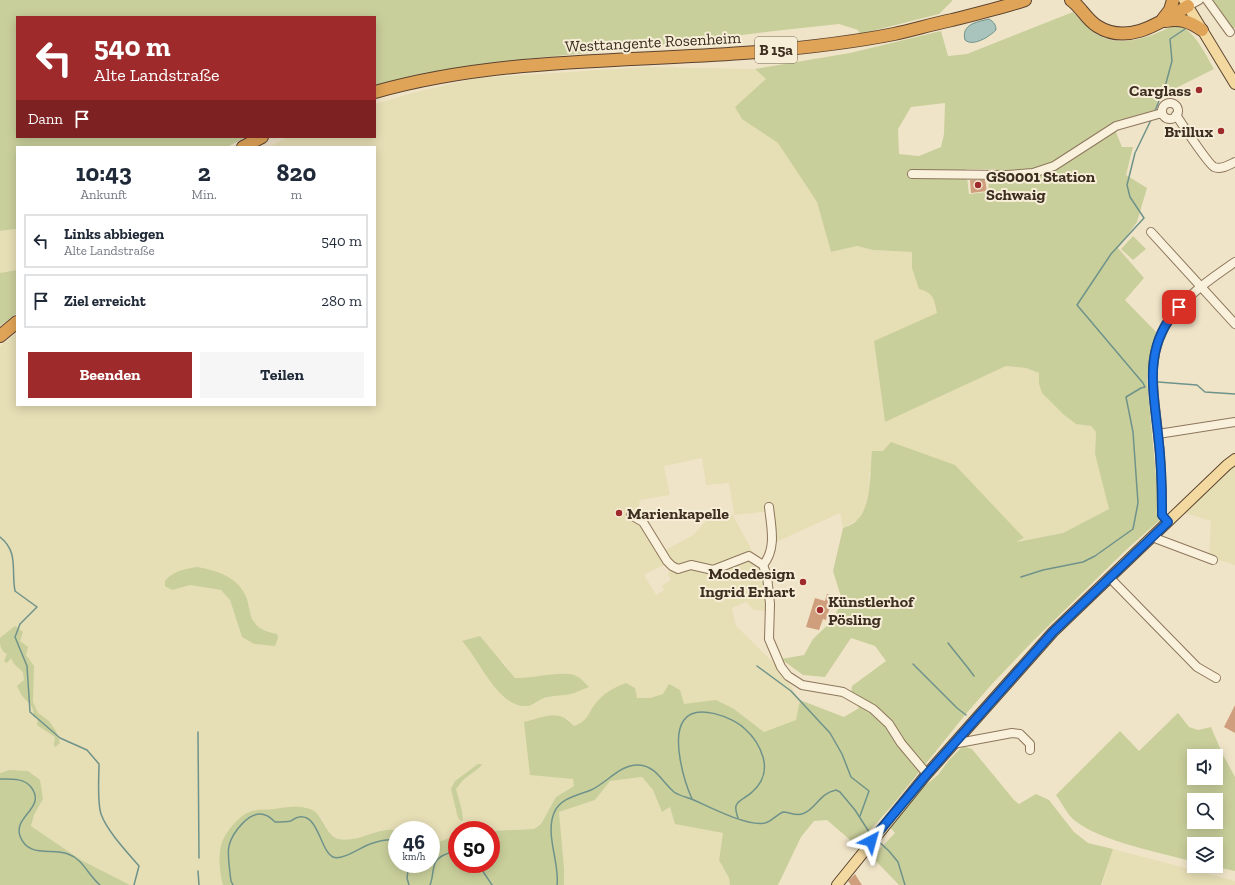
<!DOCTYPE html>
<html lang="de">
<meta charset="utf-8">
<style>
body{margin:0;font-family:"Zilla Slab",serif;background:#f6f6f7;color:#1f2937;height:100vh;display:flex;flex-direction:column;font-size:15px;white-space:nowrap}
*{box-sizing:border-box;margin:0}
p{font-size:13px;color:#747a83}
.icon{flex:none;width:22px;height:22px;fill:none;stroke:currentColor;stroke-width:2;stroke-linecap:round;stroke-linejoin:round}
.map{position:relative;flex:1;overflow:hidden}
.drawer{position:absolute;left:16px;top:146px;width:360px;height:260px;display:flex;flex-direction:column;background:#fff;border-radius:0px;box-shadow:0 2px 10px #0003}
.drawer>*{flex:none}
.guide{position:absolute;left:16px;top:16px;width:360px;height:122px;border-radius:0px;box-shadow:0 2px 10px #0003;background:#9e2a2b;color:#fff;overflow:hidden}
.fabs{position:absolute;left:1187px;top:749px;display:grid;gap:8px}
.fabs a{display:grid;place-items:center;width:36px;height:36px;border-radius:0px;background:#fff;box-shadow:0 2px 10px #0003;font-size:20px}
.speed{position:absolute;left:388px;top:821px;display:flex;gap:8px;font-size:20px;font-weight:700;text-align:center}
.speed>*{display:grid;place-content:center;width:52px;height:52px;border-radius:50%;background:#fff;box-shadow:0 2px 10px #0003;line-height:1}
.speed small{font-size:10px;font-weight:400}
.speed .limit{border:6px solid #d22;background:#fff;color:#111}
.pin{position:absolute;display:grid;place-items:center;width:34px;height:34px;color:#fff;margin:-17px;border-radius:8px;box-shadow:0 2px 6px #0006}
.me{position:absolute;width:44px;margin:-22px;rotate:39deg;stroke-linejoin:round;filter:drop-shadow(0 0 3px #0008)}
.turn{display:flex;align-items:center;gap:14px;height:84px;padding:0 12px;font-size:18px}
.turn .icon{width:52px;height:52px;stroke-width:2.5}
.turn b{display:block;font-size:28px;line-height:34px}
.then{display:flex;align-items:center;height:38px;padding:0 12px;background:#0003;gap:8px;font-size:15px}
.eta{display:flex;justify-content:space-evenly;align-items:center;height:68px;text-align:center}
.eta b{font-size:24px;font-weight:700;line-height:28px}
.action{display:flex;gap:8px;margin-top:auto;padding:8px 12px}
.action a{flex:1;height:46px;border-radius:0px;background:#9e2a2b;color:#fff;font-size:16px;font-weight:700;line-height:46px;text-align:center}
.action a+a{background:#f6f6f7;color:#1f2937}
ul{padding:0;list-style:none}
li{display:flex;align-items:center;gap:12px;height:54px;margin:0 8px 6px;padding:0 4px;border:2px solid #e0e1e3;border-radius:0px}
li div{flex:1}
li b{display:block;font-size:15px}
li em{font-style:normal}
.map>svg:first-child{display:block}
</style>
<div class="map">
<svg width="1235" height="885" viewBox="0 0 1235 885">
<rect width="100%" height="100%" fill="#f0e4c8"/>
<g fill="#e6deb5" fill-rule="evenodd">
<path d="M647,67L755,69L766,78L742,119L778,143L817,202L831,252L857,246L873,250L912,252V268L927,291L934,297L938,313L874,341L885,422L1006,366L1026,368L1039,373V384L1042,393L1064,415L1076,424L1091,426L1096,432L1095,454L1109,509L1063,533L1012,542L1024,538L869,472L870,485L865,509L857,520L843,528L840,513L776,542L772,511L734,515L729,483L706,485L702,458L664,466L670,495L640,500L637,514L665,564L644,575L656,595L664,590L662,586L671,580L668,575L670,569L662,552L693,535L711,516L732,514L764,572L768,611L754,610L746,602L732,608L736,626L779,668L800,700L796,720L764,732L734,709L684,704L663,694L650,698L596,704L584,722L574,726L567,718L574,786L556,797L541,824L534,829L491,831L457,830V835L431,845V830L393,829L379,831L350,840L338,839L330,833L320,816L297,807L254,811L220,856L223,885H130L81,860L31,826L34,815L43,799L9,770L0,773V346L17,333V405H375V147H269L288,137H375V104L416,92L477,78ZM189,585L239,586L254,622L261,629L277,634L262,645L254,644L242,637L230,600L221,590ZM462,641L504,663L515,678L525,679L558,675H574L585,683L557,696L543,698L534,705Z"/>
<path d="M17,229V270L0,273V231Z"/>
<path d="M1235,466V565L1209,557L1211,521L1182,512L1224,474Z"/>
<path d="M642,777L653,790L662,812L670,807L676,824L723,833L719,860L729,878L730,885H564V868L559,812L595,800L610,781Z"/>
<path d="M1113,849L1235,881V885H1102Z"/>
</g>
<g fill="#c9cf9b" fill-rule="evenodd">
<path d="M0,0H952V1L939,14L860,34L858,30L839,24L783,30L646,47L526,59L429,75L375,88V17H17V137H246L227,147H17V239L16,229L0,231Z"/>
<path d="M1211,0H1235V28H1232Z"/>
<path d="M1073,12C1095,38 1111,47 1146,37C1157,34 1167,28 1178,24C1196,33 1204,52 1214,69L1172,90L1168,85L1160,91L1155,113L1113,125L1122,147H1133L1126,175L1147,188L1137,222L1118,248L1144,278L1125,300L1158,334L1150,357L1147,380L1160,520L1127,549L1032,642L992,684L965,715L891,807L856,845L827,820L814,821L801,837L778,885H730L729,878L719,860L723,833L675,824L670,807L662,812L653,790L642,777L610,781L595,800L559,812L564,868V885H223C220,874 218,857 221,846C224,833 239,815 252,811C259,809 267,810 274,809C285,807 298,805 310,809C324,814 325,836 339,839C359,843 378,826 398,830H397V864H431V845L457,835V864H491V831L534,829L541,824L556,797L574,786L573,779L530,775L524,722C545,717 558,708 574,726C589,720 587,715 595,704C604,693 613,688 626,683L635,688L637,698H650L663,694L669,684L680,690L684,704L716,700L734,709L764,732L796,720L800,700L844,717L859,708L851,698L852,686L886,661L875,646L851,638L825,677L803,675L781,659L804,655L813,639L833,620L842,600L833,571L843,528C848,526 854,524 857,520C872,507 870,470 872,451H883L891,442L955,465L1024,538L1016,542L1063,533L1109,509L1095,454L1096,432L1091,426L1076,424L1064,415L1042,393L1039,384V373L1026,368L1006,366L885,422L874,341L937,313C934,299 934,293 919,289L912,268V252L873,250L857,246L831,252L817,202L778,143L742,119L735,107L766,79L755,69L850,53L941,31L948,56L967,54ZM945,103L944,134L941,147L919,156L899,154L898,129L911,107ZM966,169H996L999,178L989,180L988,192L969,194Z"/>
<path d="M1133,236L1146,249L1133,260L1121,249Z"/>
<path d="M17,270V313L0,326V273Z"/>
<path d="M197,567C218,571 239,577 247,599C249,606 250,618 255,623C260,630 269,632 277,634L278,638L275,646L254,644L242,637L230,600L221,590L190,585L172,590L165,586V581C173,571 184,569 197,567Z"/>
<path d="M15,626L23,632L20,641L28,647L26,655L34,666L33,702L38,713L49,721L56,731L60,743L55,747L54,745L55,737L37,725L38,718L33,717C35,707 30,704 24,698C21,695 19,690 17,686L24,680L23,672L14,664L11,658L7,663L4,661L7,654C0,650 0,645 0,638Z"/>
<path d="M480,636L515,678C533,679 558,671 574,675C580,677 585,683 589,687C584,689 579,691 574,693C565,696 554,695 544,698C538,700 535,705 527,706C498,708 480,660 462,641Z"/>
<path d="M1178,713L1189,727L1198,730L1211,727L1222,753L1235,777V871L1212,866H1216V844H1194V862C1162,853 1099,841 1074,820C1067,814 1062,803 1056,795L1120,731L1139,751ZM1194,756H1216V778H1194ZM1194,800H1216V822H1194Z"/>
<path d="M963,746L972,749L1014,800L1019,804L1036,794L1049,800L1074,832L1088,843L1113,849L1101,885H899L872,857L895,833L889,826L922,788L938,775L949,760Z"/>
<path d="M478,764H482L480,767L463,780L456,789L462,811L463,820L461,821L458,818L451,789L455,781Z"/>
<path d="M9,770L28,771L40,780L43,799L34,815L31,826L81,860L130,885H0V773Z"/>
</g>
<path fill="#a9c4bc" stroke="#6f938a" d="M989,19C994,22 996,25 996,30C989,37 973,47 965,40C961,24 977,22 989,19Z"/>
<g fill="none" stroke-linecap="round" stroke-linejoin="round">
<g stroke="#6f938a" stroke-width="1.5">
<path d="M1155,111L1166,83L1172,61L1170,39L1185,29"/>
<path d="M1158,382L1197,385L1205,392L1235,394"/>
<path d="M0,537C19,552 11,570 15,591L37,607L20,624L15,637L27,666L30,712L60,738L87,750L99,764C99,777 97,802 101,814C107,831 127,852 139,866L134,885"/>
<path d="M1021,577L1043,570L1083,562L1095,556L1133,529L1138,503L1133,432L1126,397L1141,388L1145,387L1143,383L1077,305L1111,254L1144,218L1130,197L1127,185L1135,153L1151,120"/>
<path d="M948,643L968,668L974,676"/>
<path d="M913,664L957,708L966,715"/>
<path d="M757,666L791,691L830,733L842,754L851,777L869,791L860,816"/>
<path d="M198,732L199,858"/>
<path d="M0,779C11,779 24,778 31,787C47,808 13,816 20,836C28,858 51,848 68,854C83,859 88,875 100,885"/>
<path d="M692,799C684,781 671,737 684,720C696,703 733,717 745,729C753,736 760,747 763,757C768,775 760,788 744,798C741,800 737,802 736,806C735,810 737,815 738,818"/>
<path d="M877,840L889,851L898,862L905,885"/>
<path d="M409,864L407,878L409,885"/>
<path d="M478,864L492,885"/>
<path d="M198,871L199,885"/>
<path d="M233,885L231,881C230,873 227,853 229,846C232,833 250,809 265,815C269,816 273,820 275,822C280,822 286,822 291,821C293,820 296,817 299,817C319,814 320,851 333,857C342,861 361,847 370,844C378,841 388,839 397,840"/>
<path d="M430,885C435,873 430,861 444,855C449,853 452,851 457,851"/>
<path d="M557,885C560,864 545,835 554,813C560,798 578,795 591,790C607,783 620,764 639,765C656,766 662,782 674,792C681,797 689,797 696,801C711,808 749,827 765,823C772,821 776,815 783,812C789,812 795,816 802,814C815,811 819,793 836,790L840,792L855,810L871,835"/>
</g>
</g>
<g fill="#cf9f7d">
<path d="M970,180H985L987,191L971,193Z"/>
<path d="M827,594L833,596L826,620L823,619L819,630L806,627L815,598L825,601Z"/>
<path d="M1235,705V733L1224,727Z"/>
<path d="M855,874L860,882L862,885H851L848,881Z"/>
</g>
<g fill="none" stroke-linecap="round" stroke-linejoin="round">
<defs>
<g id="minor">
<path d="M1207,0L1230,32"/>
<path d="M1188,6L1199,0"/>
<circle cx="1170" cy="111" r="8"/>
<path d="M1176,115C1182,124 1208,164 1214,167C1221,170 1229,165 1235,162"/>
<path d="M912,174L1007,175L1033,173L1054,166L1116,126L1162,113"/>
<path d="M1151,232L1235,324"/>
<path d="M1158,434L1235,422"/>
<path d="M631,515L643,522L667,561L672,566L678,569L691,565L713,570L749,556L763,565L767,576L770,604L769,639L781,667L788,676L802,685L843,692L873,709L889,724L901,743L927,774"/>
<path d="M1168,522L1162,515V510C1162,485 1161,460 1158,434C1154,392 1144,354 1171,317C1188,294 1212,278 1235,262"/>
<path d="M1152,537L1213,560"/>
<path d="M763,565C777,549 771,526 769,507"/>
<path d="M1110,578L1197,667L1216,678"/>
<path d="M953,744L1012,733L1020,734L1030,744V750"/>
</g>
<g id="major">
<path d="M1184,0L1235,84"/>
<path d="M837,885L926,775L1053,632L1227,465L1235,459"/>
</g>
<g id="highway">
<path d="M1071,0C1081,7 1086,19 1097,26C1128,46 1161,22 1188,6"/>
<path d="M1163,19L1170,10L1173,0"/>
<path d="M1166,21C1181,18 1190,22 1202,30"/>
<path d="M375,92C495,58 620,62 743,53C793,49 844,44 894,34C913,30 932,24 952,20C976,14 1001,8 1025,0"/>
<path d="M243,147L262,137"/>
<path d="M0,336L17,322"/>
</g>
</defs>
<use href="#minor" stroke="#8d765c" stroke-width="10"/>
<use href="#major" stroke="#5b4430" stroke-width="12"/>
<use href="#highway" stroke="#5b4430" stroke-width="14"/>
<use href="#minor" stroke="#faf1dc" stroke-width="8"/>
<use href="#major" stroke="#f3d9a0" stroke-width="10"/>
<use href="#highway" stroke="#e0a458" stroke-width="12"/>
</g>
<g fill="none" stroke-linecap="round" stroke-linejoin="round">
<defs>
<path id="route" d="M871,841L927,774L1053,632L1168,522L1162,515V510C1162,485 1161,459 1158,434C1153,387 1143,346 1179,307"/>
</defs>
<use href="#route" stroke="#114b97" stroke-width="10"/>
<use href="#route" stroke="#1a73e8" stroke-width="7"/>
</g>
<g fill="#9e2a2b" stroke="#f7eed8" stroke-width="1.5">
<circle cx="1199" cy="90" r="4"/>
<circle cx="1221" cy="131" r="4"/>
<circle cx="978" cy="185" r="4"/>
<circle cx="619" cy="513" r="4"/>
<circle cx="803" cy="582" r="4"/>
<circle cx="820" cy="610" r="4"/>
</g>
<g text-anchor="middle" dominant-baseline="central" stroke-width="4" stroke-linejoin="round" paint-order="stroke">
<rect fill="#f7eed8" stroke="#756857" stroke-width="1" x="755" y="37" width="42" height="26" rx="3"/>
<g font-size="15" font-weight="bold" fill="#3d2e20">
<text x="776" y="50">B 15a</text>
</g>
<g font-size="16" fill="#3d2e20" stroke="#f7eed8">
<text transform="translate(653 42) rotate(-3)">Westtangente Rosenheim</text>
</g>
<g font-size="16" font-weight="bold" fill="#3d2e20" stroke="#f7eed8" text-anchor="end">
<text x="1191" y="90">Carglass</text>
<text x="1213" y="131">Brillux</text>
<text x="986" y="176" text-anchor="start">GS0001 Station<tspan x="986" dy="18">Schwaig</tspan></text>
<text x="627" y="513" text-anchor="start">Marienkapelle</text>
<text x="795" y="573">Modedesign<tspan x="795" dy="18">Ingrid Erhart</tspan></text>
<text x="828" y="601" text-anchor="start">Künstlerhof<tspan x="828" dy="18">Pösling</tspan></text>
</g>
</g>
</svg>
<div class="fabs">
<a><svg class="icon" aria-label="sound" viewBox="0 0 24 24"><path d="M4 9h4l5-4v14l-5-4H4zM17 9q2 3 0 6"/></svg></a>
<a><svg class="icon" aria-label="search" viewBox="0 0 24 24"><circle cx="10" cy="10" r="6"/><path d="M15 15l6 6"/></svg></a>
<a><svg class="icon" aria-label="layers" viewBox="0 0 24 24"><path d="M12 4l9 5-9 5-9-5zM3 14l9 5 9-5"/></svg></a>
</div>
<div class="speed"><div>46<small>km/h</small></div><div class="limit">50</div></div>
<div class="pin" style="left:1179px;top:307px;background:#d93025"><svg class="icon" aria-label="arrive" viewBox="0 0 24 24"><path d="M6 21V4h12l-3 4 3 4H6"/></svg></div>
<svg class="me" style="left:871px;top:841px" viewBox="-20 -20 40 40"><path d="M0-17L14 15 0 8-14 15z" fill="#1a73e8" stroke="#fff" stroke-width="4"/></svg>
<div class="guide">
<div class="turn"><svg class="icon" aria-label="left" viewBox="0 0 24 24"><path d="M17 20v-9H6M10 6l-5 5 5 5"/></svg><div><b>540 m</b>Alte Landstraße</div></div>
<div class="then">Dann<svg class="icon" aria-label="arrive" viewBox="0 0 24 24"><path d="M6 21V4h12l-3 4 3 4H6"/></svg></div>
</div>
<section class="drawer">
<div class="eta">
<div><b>10:43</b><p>Ankunft</p></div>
<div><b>2</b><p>Min.</p></div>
<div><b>820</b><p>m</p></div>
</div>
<ul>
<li><svg class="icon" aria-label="left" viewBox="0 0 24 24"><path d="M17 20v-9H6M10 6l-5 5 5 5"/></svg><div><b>Links abbiegen</b><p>Alte Landstraße</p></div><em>540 m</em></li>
<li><svg class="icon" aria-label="arrive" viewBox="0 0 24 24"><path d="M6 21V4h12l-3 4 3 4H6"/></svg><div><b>Ziel erreicht</b></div><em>280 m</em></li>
</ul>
<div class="action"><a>Beenden</a><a>Teilen</a></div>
</section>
</div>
